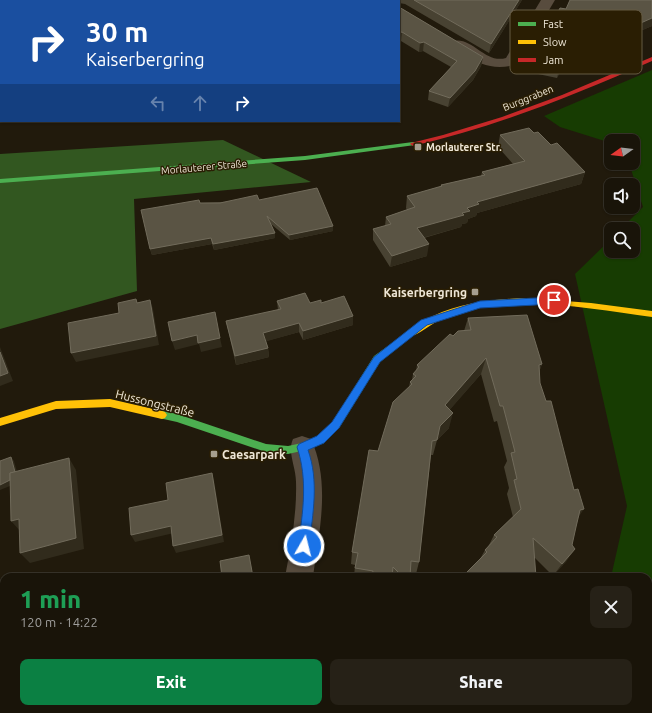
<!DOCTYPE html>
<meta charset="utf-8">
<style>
body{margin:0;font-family:Ubuntu,sans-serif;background:#262117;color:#f1f3f6;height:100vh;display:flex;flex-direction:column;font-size:15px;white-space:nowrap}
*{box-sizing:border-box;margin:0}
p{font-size:13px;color:#9f9e9c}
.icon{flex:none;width:22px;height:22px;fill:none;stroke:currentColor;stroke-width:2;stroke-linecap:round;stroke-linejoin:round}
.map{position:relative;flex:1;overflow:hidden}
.details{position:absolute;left:0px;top:573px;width:652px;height:140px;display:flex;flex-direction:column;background:#191409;border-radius:12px 12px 0 0;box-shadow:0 1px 3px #0004,0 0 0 1px #37332a}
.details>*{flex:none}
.hud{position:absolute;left:0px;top:0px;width:400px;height:122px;box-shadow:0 1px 3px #0004,0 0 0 1px #37332a;background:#1a4fa0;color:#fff;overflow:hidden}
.needle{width:26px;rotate:256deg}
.buttons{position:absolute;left:604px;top:134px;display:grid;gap:8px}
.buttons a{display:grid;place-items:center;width:36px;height:36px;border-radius:8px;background:#191409;box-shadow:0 1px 3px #0004,0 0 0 1px #37332a;font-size:20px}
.pin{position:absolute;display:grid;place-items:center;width:34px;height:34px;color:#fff;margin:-17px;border:2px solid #fff;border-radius:50%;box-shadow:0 1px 4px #0007}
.me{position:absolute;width:44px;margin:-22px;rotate:8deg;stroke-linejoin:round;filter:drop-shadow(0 0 3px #0008)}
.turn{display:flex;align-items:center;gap:14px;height:84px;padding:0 20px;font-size:18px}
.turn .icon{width:52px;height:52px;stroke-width:2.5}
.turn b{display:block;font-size:28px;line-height:34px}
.lanes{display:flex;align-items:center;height:38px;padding:0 20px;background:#0003;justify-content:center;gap:20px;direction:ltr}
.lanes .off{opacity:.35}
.round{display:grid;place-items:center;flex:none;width:42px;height:42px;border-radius:8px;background:#262117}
.headline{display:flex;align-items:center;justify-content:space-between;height:68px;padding:0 20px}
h1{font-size:24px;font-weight:800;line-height:30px;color:#1e9e55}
.action{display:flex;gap:8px;margin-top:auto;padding:8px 20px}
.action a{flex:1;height:46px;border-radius:8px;background:#0b8043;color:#fff;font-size:16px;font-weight:800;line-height:46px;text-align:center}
.action a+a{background:#262117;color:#f1f3f6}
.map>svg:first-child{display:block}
</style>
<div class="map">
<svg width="652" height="713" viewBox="0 0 652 713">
<rect width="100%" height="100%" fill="#211a0c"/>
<path fill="#173c02" d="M652,70V713H505L503,709H648V577H611L627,506L575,274L611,239V251H633V229H621L643,207L629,163H633V141H611V143L560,127L544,116Z"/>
<path fill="#325720" d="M223,140L311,182L134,199L137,291L0,329V154Z"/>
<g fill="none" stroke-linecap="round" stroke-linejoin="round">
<g fill="#584c3e" fill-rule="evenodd">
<path d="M55,0H73L54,1Z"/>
<path d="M541,0H555L517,64C496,71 481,65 463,54C459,51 454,48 451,44L453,41C472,36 485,64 506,58Z"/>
<path d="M302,436L311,439C331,483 319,532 313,577H285C291,545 297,514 296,482C296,467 287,452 293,439Z"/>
<path d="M298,709H328L329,713H299Z"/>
</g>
<g fill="#4caf50" fill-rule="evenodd">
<path d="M413,142L415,143V145L305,160L0,183V179L305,156Z"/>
<path d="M409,331L413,334L412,336L380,362L339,428L324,443L306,450L288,454L266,452L177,422L159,418L157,415L159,412L162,411L177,414L266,444L288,446L302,443L318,437L333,422L374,356Z"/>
</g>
<g fill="#ffc107" fill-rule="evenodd">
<path d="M527,298L591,303L652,311V317C595,309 520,295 464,311C456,314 446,317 438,321C428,326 420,334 409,337L405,334L406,332C415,326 423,320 433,316C462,302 495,299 527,298Z"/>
<path d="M110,399L162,411L165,412L167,415L165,418L162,419L110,407L56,409L0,426V418L56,401Z"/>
</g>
<path fill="#c62828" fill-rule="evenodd" d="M652,57V61C574,95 496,127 413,146L410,144L411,143L443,135L502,117L562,95Z"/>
</g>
<g fill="#484232">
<path d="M78,0H224L225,1H79Z"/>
<path d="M329,0H522L489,53L405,4L399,3V1H330Z"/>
<path d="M652,0V26L621,39L590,23L566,74L560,72L557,78L538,74L540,67H537L540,56H538L541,46L566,9Z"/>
<path d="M399,7L483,57L481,66L473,80L448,107L428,100L429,91L451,67L423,51L419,52L401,41H399Z"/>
<path d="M534,133L551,145L585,172L581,184L477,213L476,216L468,219L467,223L462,224L461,227L424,238L427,256L390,267L373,240V229L385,226L386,217L407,210L406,208L407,196L440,187L441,185L481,176L482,172L513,164L498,147L500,135Z"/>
<path d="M259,200L333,226V231L290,240L271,224L275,238L214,250L212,244L152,255L150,249L200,203Z"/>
<path d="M277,301L310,303H321L353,316V325L303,340L299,332L266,341L268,348L269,357L236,365L226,321L278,310Z"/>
<path d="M468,318L542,364L539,372L540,383L578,517L572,545L575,549L553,576L535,558L480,559L485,550L488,547L494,535L513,517L507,494L509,488L504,467L507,461L497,421L494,422L481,374L450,409L449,428L437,440L433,455H431L419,562L416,574L410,573V577H354L355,565L351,564L352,552L378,451L409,387L410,382L412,380L413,374L416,371L417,365L453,336L464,331Z"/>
</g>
<g fill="#312b1c">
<path d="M519,0H522L489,53L491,44Z"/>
<path d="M592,13L590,23L566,74L569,64Z"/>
<path d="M652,18V26L621,39L625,30Z"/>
<path d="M402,32L401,41H399V33Z"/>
<path d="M424,42L423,51L419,52L420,43Z"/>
<path d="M483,57L481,66L473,80L448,107L450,98Z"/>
<path d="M563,63L560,72L557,78L559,69Z"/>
<path d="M585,172L581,184L477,213L476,216L468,219L467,223L462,224L461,227L415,240L417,228L462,213L467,208L477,202Z"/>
<path d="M333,226V231L290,240L289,235Z"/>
<path d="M275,233V238L214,250L213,244Z"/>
<path d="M211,238L212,244L152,255L150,249Z"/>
<path d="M429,244L427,256L390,267L392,256Z"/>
<path d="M150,300L153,309L159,345L76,362L71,353Z"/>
<path d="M353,316V325L303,340V331Z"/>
<path d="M299,323V332L264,342L263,333Z"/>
<path d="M197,335L220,338L222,347L201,352L199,344L175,350L172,341Z"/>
<path d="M0,347L13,381L0,386Z"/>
<path d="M268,348L269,357L236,365L235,356Z"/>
<path d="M486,358L481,374L441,420L445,405Z"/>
<path d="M542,364L536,380L539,365Z"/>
<path d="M453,413L449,428L436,441L440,426Z"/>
<path d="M11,457L14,461L20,482L0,490V485Z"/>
<path d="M69,458L76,470L84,549L30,563L20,553Z"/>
<path d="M212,473L214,480L224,542L176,553L173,546Z"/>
<path d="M584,509L575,522L580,510Z"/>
<path d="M19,519L21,532L11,521Z"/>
<path d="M171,526L174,533L135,542L131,535Z"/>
<path d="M575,549L566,562L553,576L562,564Z"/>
<path d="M222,709H224L225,713H223Z"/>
<path d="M383,711L382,713H374Z"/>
</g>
<g fill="#5a5444" stroke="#716b5b">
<path d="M86,0H224L225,1H88Z"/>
<path d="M343,0H399V1H344Z"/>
<path d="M414,0H519L491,44Z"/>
<path d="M570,0H652V18L625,30L592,13L569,64L563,63L559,69L541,65L544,58L540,57L545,47L541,46L560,8L566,9Z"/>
<path d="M399,7L483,57L475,71L450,98L429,91L457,61L424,42L420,43L402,32L399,33Z"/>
<path d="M529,128L534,133L538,132L551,145L557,143L585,172L477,202L479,204L467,208L470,211L462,213L464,215L417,228L429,244L392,256L373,229L391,224L386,217L415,207L407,196L442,186L441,185L485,175L482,172L525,161L500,135Z"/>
<path d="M317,188L333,226L289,235L267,216L275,233L213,244L211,238L150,249L141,210L199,200L200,203H220L257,195L259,200Z"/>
<path d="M305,293L310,303L321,300V303L344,296L353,316L303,331L299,323L263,333L268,348L235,356L226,321L281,309L277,301Z"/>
<path d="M136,299L137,303L150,300L156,336L71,353L68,323L119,313L118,303Z"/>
<path d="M215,312L220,338L198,343L197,335L172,341L168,322Z"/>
<path d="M527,315L542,364L539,365L540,383L546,401H551L574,490L578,489L584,509L580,510L576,527L572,545L575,549L562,564L533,538L536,577H462L487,552L485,550L497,537L494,535L521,509L514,480L517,479L511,453L515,452L503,406H500L486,358L445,405L453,413L440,426L437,440L432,441L419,562L411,561L410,577H403L393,567L392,577H372L373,571L355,568L358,553L352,552L369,450L378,451L393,402L412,384L410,382L416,376L413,374L419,367L417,365L450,334L453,336L458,331L471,330L468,318Z"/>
<path d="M0,352L8,373L0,376Z"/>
<path d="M11,457L15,472L10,473V480L0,485V461Z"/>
<path d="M69,458L76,538L20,553L19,519L11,521L10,473Z"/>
<path d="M212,473L222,535L173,546L171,526L131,535L129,508L168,500L166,483Z"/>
<path d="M249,555L253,577H222L220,561Z"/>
<path d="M156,709H222L223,713H145Z"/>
<path d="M361,709H382L383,711L374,713H362Z"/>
</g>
<path fill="#1a73e8" stroke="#114b97" d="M554,297L559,300L554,304L480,308L427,325L380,362L339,428L324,443L308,450C319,481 313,513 309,546L307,550L304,551L300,550L298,546C303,512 308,480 297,447L299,444L317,436L332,422L374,357L421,320L480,301Z"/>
<g fill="#a69f8f" stroke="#2a1e03" stroke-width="1.5">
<rect x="414" y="143" width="8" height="8" rx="2"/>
<rect x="471" y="288" width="8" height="8" rx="2"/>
<rect x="210" y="450" width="8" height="8" rx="2"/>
</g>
<g text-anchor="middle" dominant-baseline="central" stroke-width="3" stroke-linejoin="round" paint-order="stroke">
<g font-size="10" fill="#eee6d6" stroke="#2a1e03">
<text transform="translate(528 98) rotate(-22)">Burggraben</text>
<text transform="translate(204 167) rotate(-5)">Morlauterer Straße</text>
</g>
<g font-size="10" font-weight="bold" fill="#eee6d6" stroke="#2a1e03" text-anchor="start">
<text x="426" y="147">Morlauterer Str.</text>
</g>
<g font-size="12" font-weight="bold" fill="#eee6d6" stroke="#2a1e03" text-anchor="end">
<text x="467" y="292">Kaiserbergring</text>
<text x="222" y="454" text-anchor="start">Caesarpark</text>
</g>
<g font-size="12" fill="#eee6d6" stroke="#2a1e03">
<text transform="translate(155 403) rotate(14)">Hussongstraße</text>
</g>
</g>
<rect x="510" y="10" width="132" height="64" rx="6" fill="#2a1e03" stroke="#655a42" stroke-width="1"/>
<rect x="518" y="22" width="18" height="4" fill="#4caf50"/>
<rect x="518" y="40" width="18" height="4" fill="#ffc107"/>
<rect x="518" y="58" width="18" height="4" fill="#c62828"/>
<g font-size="11" fill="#eee6d6">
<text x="543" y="28">Fast</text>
<text x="543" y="46">Slow</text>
<text x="543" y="64">Jam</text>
</g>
</svg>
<div class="buttons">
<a><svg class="needle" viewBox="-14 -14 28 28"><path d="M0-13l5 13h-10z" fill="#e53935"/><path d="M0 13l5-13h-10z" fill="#9f9e9c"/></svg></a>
<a><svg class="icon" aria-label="sound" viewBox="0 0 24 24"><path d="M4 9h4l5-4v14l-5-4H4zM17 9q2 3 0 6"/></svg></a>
<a><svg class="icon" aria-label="search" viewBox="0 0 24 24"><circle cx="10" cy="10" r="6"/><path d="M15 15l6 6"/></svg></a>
</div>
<div class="pin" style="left:554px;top:300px;background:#d93025"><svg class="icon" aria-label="arrive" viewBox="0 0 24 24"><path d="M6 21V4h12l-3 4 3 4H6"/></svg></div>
<svg class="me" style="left:304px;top:546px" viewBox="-20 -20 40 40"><circle r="17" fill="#1a73e8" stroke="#fff" stroke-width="3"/><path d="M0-11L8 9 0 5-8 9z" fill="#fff"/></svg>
<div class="hud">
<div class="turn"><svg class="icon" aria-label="right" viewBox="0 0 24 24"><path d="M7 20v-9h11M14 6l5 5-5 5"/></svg><div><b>30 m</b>Kaiserbergring</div></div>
<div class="lanes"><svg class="icon off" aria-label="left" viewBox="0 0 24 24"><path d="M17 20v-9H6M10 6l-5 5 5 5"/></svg><svg class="icon off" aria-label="ahead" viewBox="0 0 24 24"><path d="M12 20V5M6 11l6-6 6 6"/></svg><svg class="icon" aria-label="right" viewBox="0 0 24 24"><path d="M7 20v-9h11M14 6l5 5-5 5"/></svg></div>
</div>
<section class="details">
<div class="headline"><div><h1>1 min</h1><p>120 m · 14:22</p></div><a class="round"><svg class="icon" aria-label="close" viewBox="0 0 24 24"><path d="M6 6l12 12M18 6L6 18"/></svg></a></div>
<div class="action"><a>Exit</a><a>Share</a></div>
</section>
</div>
